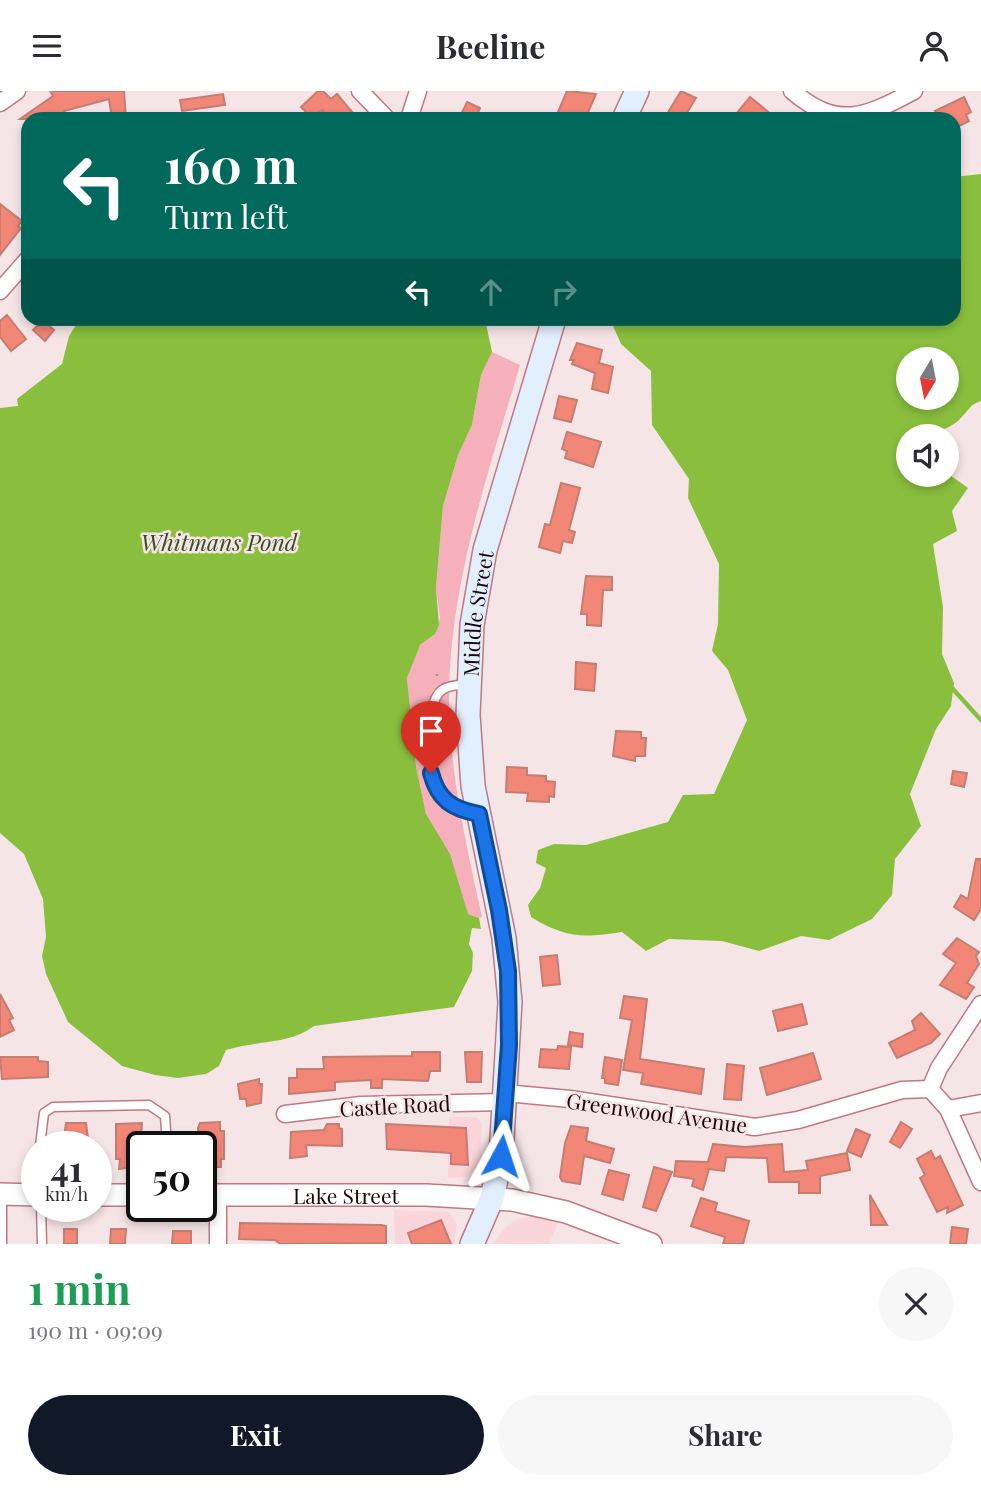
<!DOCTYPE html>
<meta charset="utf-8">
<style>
body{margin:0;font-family:"Playfair Display",serif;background:#f7f7f7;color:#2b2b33;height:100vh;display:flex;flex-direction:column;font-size:26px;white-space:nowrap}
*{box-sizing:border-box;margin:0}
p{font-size:23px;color:#7c7c81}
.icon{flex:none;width:38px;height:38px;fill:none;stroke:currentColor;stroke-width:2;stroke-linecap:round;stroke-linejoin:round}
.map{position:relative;height:1153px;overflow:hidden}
.panel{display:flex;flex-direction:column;background:#fff;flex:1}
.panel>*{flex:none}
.guide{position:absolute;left:21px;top:21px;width:940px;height:214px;border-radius:21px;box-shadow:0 4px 10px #0003;background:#00695c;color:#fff;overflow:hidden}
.needle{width:46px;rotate:190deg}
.tools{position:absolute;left:896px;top:256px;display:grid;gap:14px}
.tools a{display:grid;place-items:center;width:63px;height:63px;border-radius:50%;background:#fff;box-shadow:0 4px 10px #0003;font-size:35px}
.speed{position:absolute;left:21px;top:1040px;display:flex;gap:14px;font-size:35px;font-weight:700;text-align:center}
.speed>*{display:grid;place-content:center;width:91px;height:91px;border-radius:50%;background:#fff;box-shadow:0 4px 10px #0003;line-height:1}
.speed small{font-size:18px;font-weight:400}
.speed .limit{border:4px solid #111;border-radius:10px;background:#fff;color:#111}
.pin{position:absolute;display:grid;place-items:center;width:60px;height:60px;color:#fff;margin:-72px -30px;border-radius:50% 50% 50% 0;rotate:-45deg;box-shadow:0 0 7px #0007}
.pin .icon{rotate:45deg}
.me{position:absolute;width:77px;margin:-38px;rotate:5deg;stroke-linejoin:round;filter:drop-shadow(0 0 5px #0008)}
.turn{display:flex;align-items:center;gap:24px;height:147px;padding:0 28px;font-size:32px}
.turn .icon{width:91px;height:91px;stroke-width:2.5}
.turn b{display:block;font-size:49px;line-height:60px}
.lanes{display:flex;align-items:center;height:66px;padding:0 28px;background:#0003;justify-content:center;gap:35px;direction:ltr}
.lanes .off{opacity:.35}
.round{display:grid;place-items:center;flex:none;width:74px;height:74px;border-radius:37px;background:#f7f7f7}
.overview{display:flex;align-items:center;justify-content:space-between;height:119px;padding:0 28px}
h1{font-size:42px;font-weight:700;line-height:52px;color:#1e9e55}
.cta{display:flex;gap:14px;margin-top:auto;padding:14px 28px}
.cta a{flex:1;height:80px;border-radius:42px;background:#111827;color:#fff;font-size:28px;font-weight:700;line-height:80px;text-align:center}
.cta a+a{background:#f7f7f7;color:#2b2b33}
header{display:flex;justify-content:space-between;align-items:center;height:91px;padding:0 28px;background:#fff;font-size:32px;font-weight:700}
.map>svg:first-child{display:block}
</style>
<header><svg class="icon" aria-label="menu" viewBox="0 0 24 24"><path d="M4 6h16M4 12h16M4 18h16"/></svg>Beeline<svg class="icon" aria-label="person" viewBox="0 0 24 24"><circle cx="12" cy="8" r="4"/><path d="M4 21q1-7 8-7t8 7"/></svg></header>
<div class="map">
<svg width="981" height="1153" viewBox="0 0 981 1153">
<rect width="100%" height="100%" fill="#f6e5e7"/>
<g fill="#fad6db">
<path d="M449,1026H476L482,1033L481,1068L478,1076L466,1086L448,1087Z"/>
<path d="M394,1119L449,1121L457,1133L454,1153H395Z"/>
<path d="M532,1125L558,1132L549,1153H492L508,1134L518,1128Z"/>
</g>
<path fill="#f6b0bb" d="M492,261L520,274C488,383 450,491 449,605C449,680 466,753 482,826L479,827L468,823L426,723L416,675L407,587L411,571L420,554L435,543L440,527L436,497L443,415L458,364L472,334L481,284Z"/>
<g fill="#8abf3d" fill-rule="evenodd">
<path d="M981,83V310C969,314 969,319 960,328C948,340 925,345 908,345V383L947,382L968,397L952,420L957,440L933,453L943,516L942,563L954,592L951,615L936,638L910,703L921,735L895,768L892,804L872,828L829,849L801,845L759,860L722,850L669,848L646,860L622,841C583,847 565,847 531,826L528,814L540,797L546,777L536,772L538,759L554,753L586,754L668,731L683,704L714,703L747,629L728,579L712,560L718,533L719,473L688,407L689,388L652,334L651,280L621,253L610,228H954V86ZM908,268H947V306H908Z"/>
<path d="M80,228H485L492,261L481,284L472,334L458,364L443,415L436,497L439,534L435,543L420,554L407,587L416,675L426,723L450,763L468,823L479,827L481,838L472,837L469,853L473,862L472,880L454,916L314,935C289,954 257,949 226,959L219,975L206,983L178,987L155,984L122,975L68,931L46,883L42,865L46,846L43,808L24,763L0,742V317L18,315L17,308L62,273L69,245Z"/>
</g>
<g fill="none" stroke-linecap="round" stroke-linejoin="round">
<path stroke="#8abf3d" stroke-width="4.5" d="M948,598L952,597L981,629"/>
</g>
<g fill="#f28778" stroke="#c57d72" stroke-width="2">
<path d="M50,0H124L126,28H112L109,8L64,20L70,28H20L53,5Z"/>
<path d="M318,0H323L331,8L337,3L358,28H330L322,19L313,28L301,16Z"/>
<path d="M567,0L596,3L585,28H555Z"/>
<path d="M681,0L696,7L683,28H664Z"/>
<path d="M223,3L225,14L182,20L180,9Z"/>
<path d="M750,6L777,28H742L736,23Z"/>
<path d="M964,6L971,21L966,24L969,30L957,36L954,28H939L935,20Z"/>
<path d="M467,11L480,17L475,28H459Z"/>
<path d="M0,113L22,130L18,135L21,137L0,164Z"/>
<path d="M7,224L26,248L11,260L0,246V230Z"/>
<path d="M43,229L54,239L45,250L33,239Z"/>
<path d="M577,252L602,259L599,272L613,276L608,302L592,298L595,282L572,273L574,269H570Z"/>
<path d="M559,305L577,309L571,331L554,327Z"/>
<path d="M567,341L601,351L593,376L565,367L567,360L562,358Z"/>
<path d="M561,392L580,397L569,439L575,441L572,452L563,450L560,462L539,456L545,433L550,434Z"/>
<path d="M586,485L612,486V499H603L601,535L587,534V523H581Z"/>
<path d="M576,571L596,573L594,600L575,598Z"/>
<path d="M616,640L641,641V647H646L645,665H635V670L613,665Z"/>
<path d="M507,676L527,677V684L546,685V690L555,691L554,706L549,705V711L527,710L528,702L506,701Z"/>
<path d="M953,680L967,682L964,696L951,693Z"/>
<path d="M976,768H981V818L974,829L954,816L961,804L968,808Z"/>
<path d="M957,847L979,861L976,865L979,873L967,892L974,896L966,908L940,894L956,872L943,863Z"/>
<path d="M557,864L560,893L543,895L540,866Z"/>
<path d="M0,903L13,927L9,929L14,939L0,946Z"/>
<path d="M624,905L647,908L640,968L704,978L701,1003L641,993L643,982L623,979L632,929L620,927Z"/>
<path d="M802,913L807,933L778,940L773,920Z"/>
<path d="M921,922L940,943L931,952L897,967L889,952L915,939L912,930Z"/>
<path d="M570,941L583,943L582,956L568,954Z"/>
<path d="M558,955L571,956L569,978L539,976L541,958L557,959Z"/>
<path d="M412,961H440V980H430L428,990L382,988V997H371V989L335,991V999L289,1003V987H297V978H324L323,966L412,965Z"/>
<path d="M465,961H482L481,991H467Z"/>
<path d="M813,962L821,988L767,1004L760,977Z"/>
<path d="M0,966H38V970L48,971V986L2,988Z"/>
<path d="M605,966L622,969L618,994L605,992V987H602Z"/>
<path d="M727,973L744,975L741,1009L724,1008Z"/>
<path d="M259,988V993H262L261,1012L247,1015L246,1008H240L238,993Z"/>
<path d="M220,1031V1040H224V1068H221V1076H201L198,1037L200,1032Z"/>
<path d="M901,1031L912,1038L900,1057L890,1051Z"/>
<path d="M66,1032H86L89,1055H63Z"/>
<path d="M142,1032L139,1075L119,1078L120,1068H116V1033Z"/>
<path d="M327,1033H339V1037L342,1038V1055L306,1054L307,1065L290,1067L291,1041L324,1039Z"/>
<path d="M386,1033L466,1037L468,1074L451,1073V1062L387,1058Z"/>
<path d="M571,1035L588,1037L586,1050L614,1058L610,1072L584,1065L580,1093L562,1090L560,1086L565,1052Z"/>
<path d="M856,1038L870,1044L861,1066L847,1060Z"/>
<path d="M713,1053L745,1056L782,1053L784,1081L808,1079L806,1070L847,1062L850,1079L820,1085V1102H799V1091H769L767,1067L726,1066L724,1080L709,1078L703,1099L692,1095L694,1088L674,1085L676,1070L708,1071Z"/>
<path d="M931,1060L935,1068L940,1065L963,1114L947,1122L948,1116L937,1121L920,1087L925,1084L917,1068Z"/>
<path d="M654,1076L672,1081L656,1120L643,1116Z"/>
<path d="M609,1079L629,1084L623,1109L602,1103Z"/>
<path d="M870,1104L887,1134H871Z"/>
<path d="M701,1107L717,1112L715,1120L749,1130L743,1153H723L725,1146L691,1135Z"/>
<path d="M441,1129L451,1153H412L408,1142Z"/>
<path d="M240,1132L381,1134L386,1135V1152L280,1153L275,1149L239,1148Z"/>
<path d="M952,1136L968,1138L966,1153H950Z"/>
<rect x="64" y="1138" width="13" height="15"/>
<path d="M111,1138H126L125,1153H110Z"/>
<path d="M173,1140H191V1153H172Z"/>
</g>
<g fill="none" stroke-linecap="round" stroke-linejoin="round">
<defs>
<g id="service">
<path d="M468,593C459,594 449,594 442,599C422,614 427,690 442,707C450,717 464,720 476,722"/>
<path d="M40,1055L44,1022L53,1016L149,1014L165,1025L167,1055"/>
<path d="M2,1103V1153"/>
<path d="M41,1115L42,1153"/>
</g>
<g id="minor">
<path d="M360,0L387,28"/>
<path d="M792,0C838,39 865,26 914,0"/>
<path d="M0,12L17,0"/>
<path d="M409,28L418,0"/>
<path d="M0,200L28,168"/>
<path d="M981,913L939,977L930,998L948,1018L981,1091"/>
<path d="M506,1002L570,1008L755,1036L798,1029L902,999L930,998"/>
<path d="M948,1018L981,1012"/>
<path d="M285,1023L361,1014L506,1011"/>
<path d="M218,1104V1153"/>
</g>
<g id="tertiary">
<path d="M0,1103L37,1104"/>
<path d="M96,1104H142"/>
<path id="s1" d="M201,1104H426L512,1109L566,1121L651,1153"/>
</g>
<g id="secondary">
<path d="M624,28L637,0"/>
<path id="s2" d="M472,1153L492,1107L501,1065L510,911L504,847L473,695L468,624L472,534L485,459L554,228"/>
</g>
</defs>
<use href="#service" stroke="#c17884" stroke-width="11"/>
<use href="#minor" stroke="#c17884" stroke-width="19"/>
<use href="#tertiary" stroke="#c17884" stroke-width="24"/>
<use href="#secondary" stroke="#c17884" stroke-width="26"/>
<path stroke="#a59295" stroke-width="2.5" stroke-dasharray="2 5" stroke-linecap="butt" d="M437,585V578"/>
<use href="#service" stroke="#fff" stroke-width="8"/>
<use href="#minor" stroke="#fff" stroke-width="16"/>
<use href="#tertiary" stroke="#fff" stroke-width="21"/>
<use href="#secondary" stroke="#e2effd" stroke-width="23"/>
</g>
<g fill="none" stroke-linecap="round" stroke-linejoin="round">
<defs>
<path id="route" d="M431,682C438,709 452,718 479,723L499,819L508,880L509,954L501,1065"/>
</defs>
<use href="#route" stroke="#114b97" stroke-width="18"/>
<use href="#route" stroke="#1a73e8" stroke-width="12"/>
</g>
<g text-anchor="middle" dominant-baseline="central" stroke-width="5" stroke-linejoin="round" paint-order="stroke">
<g font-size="21" fill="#1d050a" stroke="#f6e5e7">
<text stroke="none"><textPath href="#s2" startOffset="640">Middle Street</textPath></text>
<text transform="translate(395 1014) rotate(-3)">Castle Road</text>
<text transform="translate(657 1021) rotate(8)">Greenwood Avenue</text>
<text stroke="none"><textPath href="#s1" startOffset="145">Lake Street</textPath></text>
</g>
<g font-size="23" font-style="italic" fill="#394f1d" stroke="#f6e5e7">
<text x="219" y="450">Whitmans Pond</text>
</g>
</g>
</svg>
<div class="tools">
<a><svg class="needle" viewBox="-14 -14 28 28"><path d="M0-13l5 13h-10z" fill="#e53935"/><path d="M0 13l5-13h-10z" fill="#7c7c81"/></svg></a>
<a><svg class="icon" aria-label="sound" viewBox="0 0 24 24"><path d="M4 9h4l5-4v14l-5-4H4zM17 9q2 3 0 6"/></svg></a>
</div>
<div class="speed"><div>41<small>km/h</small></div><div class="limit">50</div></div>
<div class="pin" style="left:431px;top:682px;background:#d93025"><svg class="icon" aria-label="arrive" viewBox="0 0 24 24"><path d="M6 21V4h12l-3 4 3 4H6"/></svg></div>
<svg class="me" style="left:501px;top:1065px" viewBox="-20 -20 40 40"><path d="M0-17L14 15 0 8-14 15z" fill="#1a73e8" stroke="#fff" stroke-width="4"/></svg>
<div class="guide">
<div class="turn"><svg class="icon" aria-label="left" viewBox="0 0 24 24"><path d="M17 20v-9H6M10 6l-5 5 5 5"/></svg><div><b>160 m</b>Turn left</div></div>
<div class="lanes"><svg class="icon" aria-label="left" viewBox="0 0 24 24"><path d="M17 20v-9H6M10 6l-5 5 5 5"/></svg><svg class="icon off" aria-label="ahead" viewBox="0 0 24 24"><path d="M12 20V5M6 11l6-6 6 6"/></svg><svg class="icon off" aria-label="right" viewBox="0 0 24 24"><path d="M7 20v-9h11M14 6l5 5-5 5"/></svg></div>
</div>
</div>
<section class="panel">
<div class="overview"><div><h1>1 min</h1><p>190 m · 09:09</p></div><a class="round"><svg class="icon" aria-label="close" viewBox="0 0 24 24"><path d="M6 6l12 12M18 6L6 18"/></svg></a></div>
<div class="cta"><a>Exit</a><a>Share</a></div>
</section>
